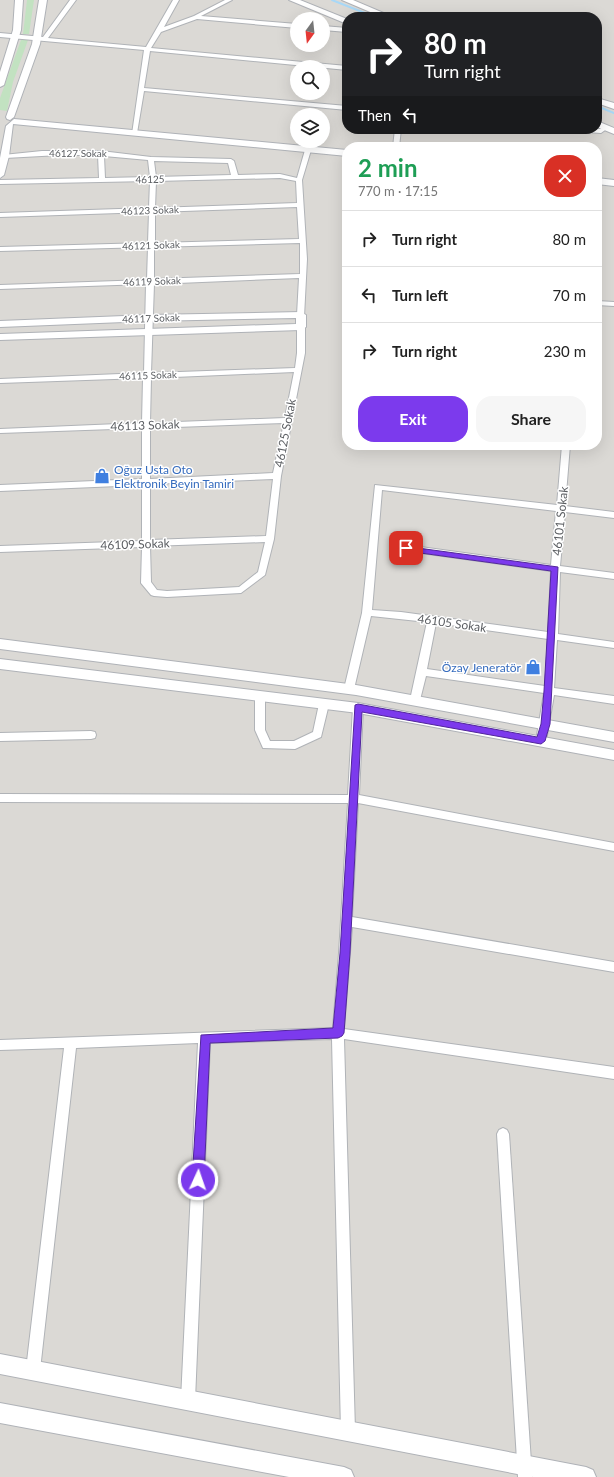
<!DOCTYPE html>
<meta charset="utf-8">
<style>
body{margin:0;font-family:Lato,sans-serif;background:#f6f6f6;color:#222;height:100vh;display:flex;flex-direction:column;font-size:15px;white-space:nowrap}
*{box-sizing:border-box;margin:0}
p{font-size:13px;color:#767676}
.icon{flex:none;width:22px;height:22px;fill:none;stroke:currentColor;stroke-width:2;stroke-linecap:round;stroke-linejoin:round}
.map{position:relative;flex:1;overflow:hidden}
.panel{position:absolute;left:342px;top:142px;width:260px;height:308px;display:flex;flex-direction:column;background:#fff;border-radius:16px;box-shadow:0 4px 16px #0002}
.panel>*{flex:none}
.banner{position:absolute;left:342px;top:12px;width:260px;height:122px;border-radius:16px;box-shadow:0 4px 16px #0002;background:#202124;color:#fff;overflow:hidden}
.needle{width:26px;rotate:195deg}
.fabs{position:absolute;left:290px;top:12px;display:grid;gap:8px}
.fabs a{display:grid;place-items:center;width:40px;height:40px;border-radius:50%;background:#fff;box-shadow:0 4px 16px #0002;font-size:20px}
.pin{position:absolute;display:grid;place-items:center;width:34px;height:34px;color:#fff;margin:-17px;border-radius:8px;box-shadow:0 2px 6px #0006}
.me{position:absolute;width:44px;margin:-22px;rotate:3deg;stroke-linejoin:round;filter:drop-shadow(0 0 3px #0008)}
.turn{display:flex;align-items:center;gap:14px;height:84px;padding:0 16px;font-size:18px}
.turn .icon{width:52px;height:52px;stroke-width:2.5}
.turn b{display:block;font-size:28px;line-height:34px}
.then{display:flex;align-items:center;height:38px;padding:0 16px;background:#0003;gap:8px;font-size:15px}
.round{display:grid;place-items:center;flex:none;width:42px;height:42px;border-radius:16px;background:#f6f6f6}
.head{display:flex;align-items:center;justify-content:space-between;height:68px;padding:0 16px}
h1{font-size:24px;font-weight:700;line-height:30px;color:#1e9e55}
.cta{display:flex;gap:8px;margin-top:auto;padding:8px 16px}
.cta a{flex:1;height:46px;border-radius:16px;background:#7c3aed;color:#fff;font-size:16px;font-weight:700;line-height:46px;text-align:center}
.cta a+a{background:#f6f6f6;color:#222}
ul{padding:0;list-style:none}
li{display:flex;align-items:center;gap:12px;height:56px;padding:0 16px;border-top:1px solid #e0e0e0}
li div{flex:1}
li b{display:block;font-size:15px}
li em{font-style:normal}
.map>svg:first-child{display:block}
</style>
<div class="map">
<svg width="614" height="1477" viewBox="0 0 614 1477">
<rect width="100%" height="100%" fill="#eceae3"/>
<path fill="#dbd9d5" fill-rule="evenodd" d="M0,0H614V1477H0ZM347,17H597V129H347ZM297,19H323V45H297ZM297,67H323V93H297ZM297,115H323V141H297ZM347,147H597V445H347Z"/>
<g fill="#c2e2c1">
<path d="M27,0H34L29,34H23Z"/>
<path d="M21,40H28L13,82L7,111L0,110V98Z"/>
</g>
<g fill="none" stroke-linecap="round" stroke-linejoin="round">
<g stroke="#a8d8f7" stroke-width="2">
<path d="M332,0L375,17"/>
<path d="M597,106L614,113"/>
</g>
<defs>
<g id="street">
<path d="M70,0H76L48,38L146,47L173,0H179L164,27L194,16L225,0H232L201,16L297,24V28L197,19L161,32L151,48L347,66V70L150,51L144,88L347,106V110L144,91L137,133L132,134L144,50L0,37V33L43,37Z"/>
<path d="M323,26L347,28V32L323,30Z"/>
<path d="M605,126L608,128L601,133L571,131L568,129H600Z"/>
<path d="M395,129H401L399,147H393Z"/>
<path d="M308,148L311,150L302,180L307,259L304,317L297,315L299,278L154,284L151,373L295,368L297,353V327L301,325L305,327V353L281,476L274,539L265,575L241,593L167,597L154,596L151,595L141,583L142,547L0,552V546L142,541V485L0,491V485L142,479V428L0,433V429L142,423L143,378L0,383V379L144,373L146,284L0,289V285L147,280L148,247L0,251V247L148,243L149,212L0,217V213L149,208L150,181L0,184V180L99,178L98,155H60L5,158L3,157V155L42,151H101L151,157L231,159L234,161L238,175L280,174L297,178L305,150ZM104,156L148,160L150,177L105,178ZM154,161L228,163L231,175L156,177ZM280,178L296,181L297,203L155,208L156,181ZM297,207L299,239L155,243V212ZM300,243V274L154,279V247ZM294,372L285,418L150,423L151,378ZM284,423L273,473L150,479V428ZM273,479L266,536L150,540V484ZM265,542L258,572L239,587L167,591L157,590L151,582L150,546Z"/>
<path d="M597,301L614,302V306L597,305Z"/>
<path d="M562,445H570L565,506L614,512V518L565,512L560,566L614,573V579L560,572L558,634L614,642V648L557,640L554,688L614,696V704L554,695L546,741L545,744H537L536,741L544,693L426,676L420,700L415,704L412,703L410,700L427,622L371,616L354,689L349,693L346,692L344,689L362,613L375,485L557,505ZM382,490L556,511L551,565L406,545L402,548L406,551L551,571L548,632L401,612L372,610ZM436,623L548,639L545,686L427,669Z"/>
<path d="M260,692L265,696V730L270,741H294L313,732L319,704L324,700L329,704L321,737L295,749L263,748L255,730V696Z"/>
<path d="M358,704L363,708L359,795L614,843V851L358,803L352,917L614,962V972L352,927L344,1029L614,1067V1079L344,1039L355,1431L353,1436L348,1438L343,1436L341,1431L332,1039L210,1043L195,1400L193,1405L188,1407L183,1405L181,1400L198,1043L76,1048L40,1370L38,1375L33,1377L28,1375L26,1370L64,1048L0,1050V1040L333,1028L339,953L348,803L0,802V794L348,795L353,708Z"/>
<path d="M91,731L95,732L96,735L95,738L91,739L0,741V733Z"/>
<path d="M503,1128L507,1130L509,1134L532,1477H518L497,1134L499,1130Z"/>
</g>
<g id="secondary">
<path d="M15,0H23L21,30L4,85L0,87V72L13,30Z"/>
<path d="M39,0H47L40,44L14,117L10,120L7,119L6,117L32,44Z"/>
<path d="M289,0H300L347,19V24Z"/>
<path d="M342,0H353L393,17H382Z"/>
<path d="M597,98L614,103V109L597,103Z"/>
<path d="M14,119L347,150V156L13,124L9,156L4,175L0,178V158L6,126Z"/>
<path d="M597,121L614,128V134L597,127Z"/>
<path d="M597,178L614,180V186L597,184Z"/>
<path d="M301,312L306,315V327L301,330L0,340V334L296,324V318L149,321L0,327V321L149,315Z"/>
<path d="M0,639L356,685L614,732V742L356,695L0,649Z"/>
<path d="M0,659L358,703L614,750V760L358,713L0,669Z"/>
<path d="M0,1354L586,1467L593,1470L596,1477H533L0,1374Z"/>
<path d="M0,1403L344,1467L351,1470L354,1477H289L0,1423Z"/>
</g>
</defs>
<use href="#street" stroke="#b0b3b7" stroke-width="2"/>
<use href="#secondary" stroke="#afb2b7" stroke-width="2"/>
<use href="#street" fill="#fff" fill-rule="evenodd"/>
<use href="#secondary" fill="#fff" fill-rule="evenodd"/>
</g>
<path fill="#7c3aed" stroke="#51269a" d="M403,546L558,567L550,724L545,741L541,744L362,712L350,953L344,1033L342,1036L338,1038L210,1043L204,1180L202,1184L198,1186L194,1184L192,1180L201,1035L333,1028L340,953L355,705L358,704L537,737L541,724L544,691L551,571L406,551L402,548Z"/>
<defs>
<symbol id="shop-bare" viewBox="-9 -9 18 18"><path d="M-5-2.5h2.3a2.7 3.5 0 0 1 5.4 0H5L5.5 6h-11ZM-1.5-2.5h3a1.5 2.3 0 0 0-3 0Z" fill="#3f7fe0" stroke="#fff" stroke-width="2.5" paint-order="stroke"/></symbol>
</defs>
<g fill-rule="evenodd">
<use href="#shop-bare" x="91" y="465" width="22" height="22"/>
<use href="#shop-bare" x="522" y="656" width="22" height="22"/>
</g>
<g text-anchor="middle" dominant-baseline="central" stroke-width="3" stroke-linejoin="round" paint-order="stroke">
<g font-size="10" fill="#5b5e62" stroke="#fff">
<text x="78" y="153">46127 Sokak</text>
<text transform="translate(150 179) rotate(-1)">46125</text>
<text transform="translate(150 210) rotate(-2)">46123 Sokak</text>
<text transform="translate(151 245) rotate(-2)">46121 Sokak</text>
<text transform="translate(152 281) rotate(-2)">46119 Sokak</text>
<text transform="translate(151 318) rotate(-2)">46117 Sokak</text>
<text transform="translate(148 375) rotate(-2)">46115 Sokak</text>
</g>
<g font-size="12" fill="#5b5e62" stroke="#fff">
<text transform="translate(145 425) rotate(-2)">46113 Sokak</text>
<text transform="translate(285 433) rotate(-79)">46125 Sokak</text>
<text transform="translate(560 521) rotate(-84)">46101 Sokak</text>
<text transform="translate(135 544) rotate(-2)">46109 Sokak</text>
<text transform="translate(452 623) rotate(8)">46105 Sokak</text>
</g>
<g font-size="12" fill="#366cbe" stroke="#fff" text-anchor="start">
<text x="114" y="469">Oğuz Usta Oto<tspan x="114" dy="14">Elektronik Beyin Tamiri</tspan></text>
<text x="521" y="667" text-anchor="end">Özay Jeneratör</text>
</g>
</g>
</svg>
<div class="fabs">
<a><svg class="needle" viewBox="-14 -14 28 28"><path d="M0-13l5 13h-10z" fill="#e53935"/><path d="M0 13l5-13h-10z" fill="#767676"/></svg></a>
<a><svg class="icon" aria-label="search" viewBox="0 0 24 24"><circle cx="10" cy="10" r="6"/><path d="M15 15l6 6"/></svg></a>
<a><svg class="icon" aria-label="layers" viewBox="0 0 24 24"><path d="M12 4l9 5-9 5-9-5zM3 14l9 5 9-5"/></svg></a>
</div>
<div class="pin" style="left:406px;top:548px;background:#d93025"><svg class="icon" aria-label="arrive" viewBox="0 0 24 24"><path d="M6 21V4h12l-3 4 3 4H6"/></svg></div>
<svg class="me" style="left:198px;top:1180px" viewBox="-20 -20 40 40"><circle r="17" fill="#7c3aed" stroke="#fff" stroke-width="3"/><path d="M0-11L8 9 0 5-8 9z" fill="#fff"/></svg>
<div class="banner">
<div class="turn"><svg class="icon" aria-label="right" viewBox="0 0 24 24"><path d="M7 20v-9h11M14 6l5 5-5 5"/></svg><div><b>80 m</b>Turn right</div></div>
<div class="then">Then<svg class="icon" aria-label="left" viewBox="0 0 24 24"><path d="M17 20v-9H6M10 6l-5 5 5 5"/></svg></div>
</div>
<section class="panel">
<div class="head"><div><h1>2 min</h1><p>770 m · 17:15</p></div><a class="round" style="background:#d93025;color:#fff"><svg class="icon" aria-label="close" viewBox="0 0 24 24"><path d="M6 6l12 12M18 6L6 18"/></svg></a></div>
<ul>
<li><svg class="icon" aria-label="right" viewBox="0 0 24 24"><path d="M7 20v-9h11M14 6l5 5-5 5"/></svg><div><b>Turn right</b></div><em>80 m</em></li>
<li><svg class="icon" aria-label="left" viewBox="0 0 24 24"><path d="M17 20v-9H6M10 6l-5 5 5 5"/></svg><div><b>Turn left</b></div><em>70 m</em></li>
<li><svg class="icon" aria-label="right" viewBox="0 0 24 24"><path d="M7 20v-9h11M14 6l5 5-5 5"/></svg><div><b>Turn right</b></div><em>230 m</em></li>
</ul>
<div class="cta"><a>Exit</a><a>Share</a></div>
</section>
</div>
